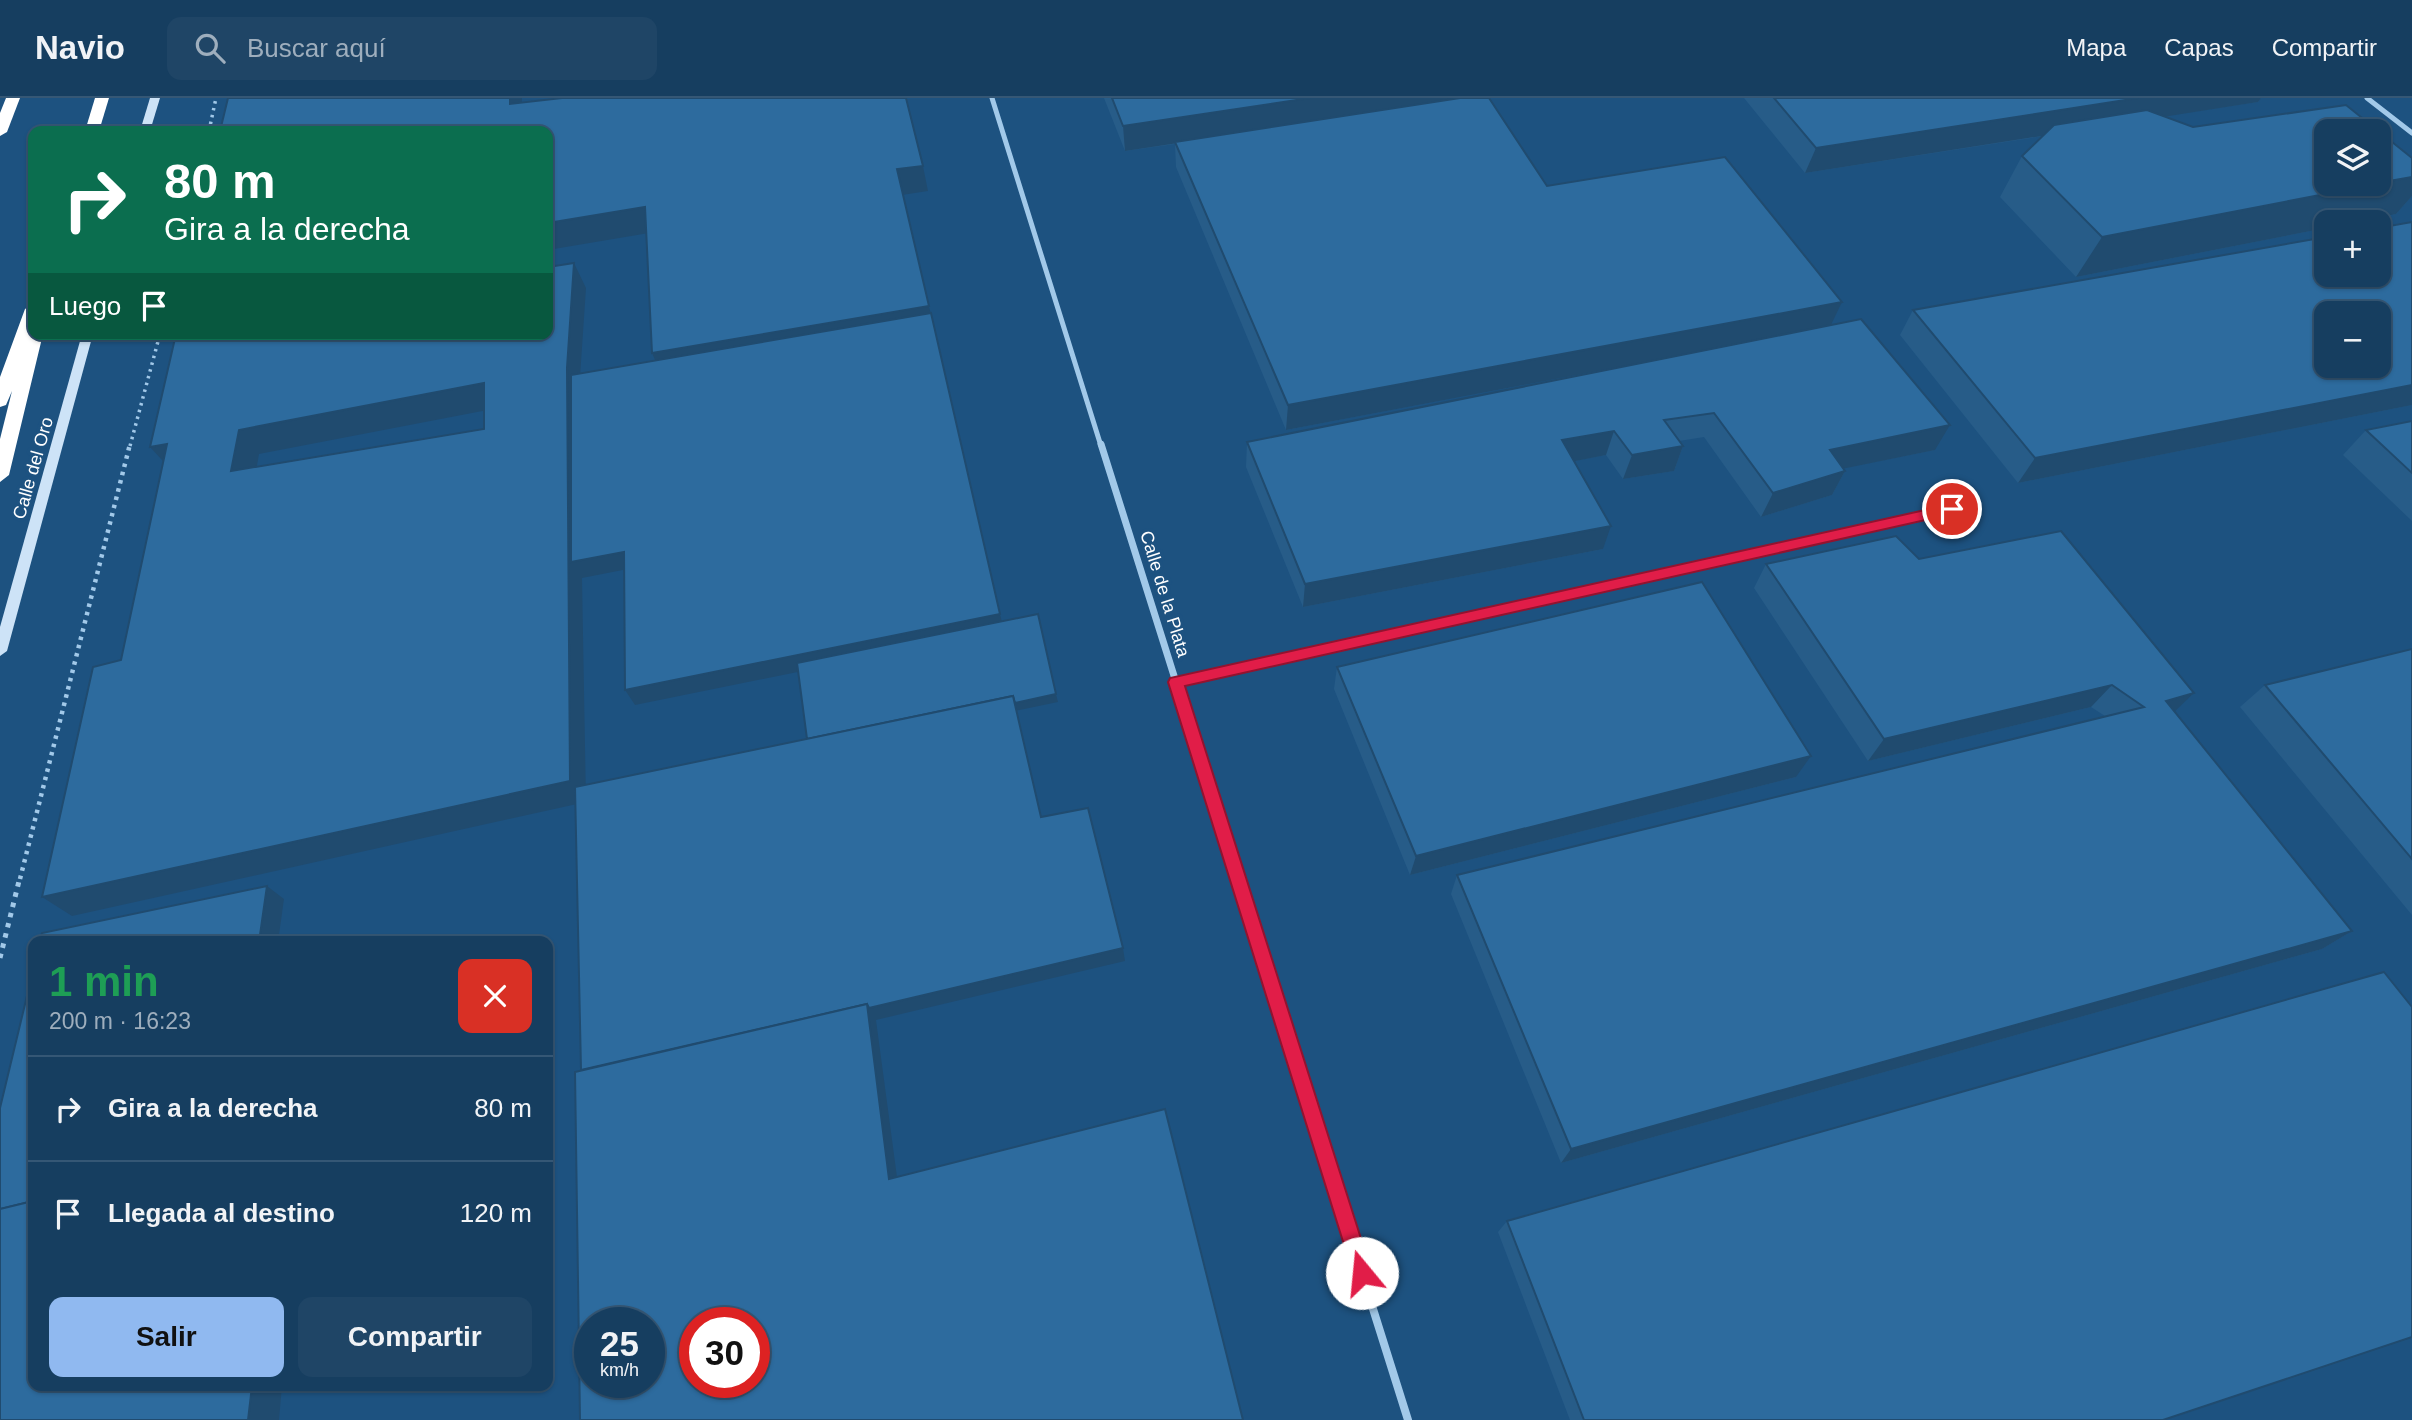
<!DOCTYPE html>
<html lang="es">
<meta charset="utf-8">
<style>
body{margin:0;font-family:Helvetica,sans-serif;background:#1f4566;color:#f1f3f6;height:100vh;display:flex;flex-direction:column;font-size:26px;white-space:nowrap}
*{box-sizing:border-box;margin:0}
p{font-size:23px;color:#9eaebd}
.icon{flex:none;width:38px;height:38px;fill:none;stroke:currentColor;stroke-width:2;stroke-linecap:round;stroke-linejoin:round}
.map{position:relative;flex:1;overflow:hidden}
.drawer{position:absolute;left:28px;top:838px;width:525px;height:455px;display:flex;flex-direction:column;background:#163e60;border-radius:14px;box-shadow:0 2px 5px #0004,0 0 0 2px #355775}
.drawer>*{flex:none}
.hud{position:absolute;left:28px;top:28px;width:525px;height:214px;border-radius:14px;box-shadow:0 2px 5px #0004,0 0 0 2px #355775;background:#0b6e4f;color:#fff;overflow:hidden}
.buttons{position:absolute;left:2314px;top:21px;display:grid;gap:14px}
.buttons a{display:grid;place-items:center;width:77px;height:77px;border-radius:14px;background:#163e60;box-shadow:0 2px 5px #0004,0 0 0 2px #355775;font-size:35px}
.speed{position:absolute;left:574px;top:1209px;display:flex;gap:14px;font-size:35px;font-weight:700;text-align:center}
.speed>*{display:grid;place-content:center;width:91px;height:91px;border-radius:50%;background:#163e60;box-shadow:0 2px 5px #0004,0 0 0 2px #355775;line-height:1}
.speed small{font-size:18px;font-weight:400}
.speed .limit{border:10px solid #d22;background:#fff;color:#111}
.pin{position:absolute;display:grid;place-items:center;width:60px;height:60px;color:#fff;margin:-30px;border:4px solid #fff;border-radius:50%;box-shadow:0 2px 7px #0007}
.me{position:absolute;width:77px;margin:-38px;rotate:343deg;stroke-linejoin:round;filter:drop-shadow(0 0 5px #0008)}
.turn{display:flex;align-items:center;gap:24px;height:147px;padding:0 21px;font-size:32px}
.turn .icon{width:91px;height:91px;stroke-width:2.5}
.turn b{display:block;font-size:49px;line-height:60px}
.then{display:flex;align-items:center;height:66px;padding:0 21px;background:#0003;gap:14px;font-size:26px}
.round{display:grid;place-items:center;flex:none;width:74px;height:74px;border-radius:14px;background:#1f4566}
.overview{display:flex;align-items:center;justify-content:space-between;height:119px;padding:0 21px}
h1{font-size:42px;font-weight:700;line-height:52px;color:#1e9e55}
.cta{display:flex;gap:14px;margin-top:auto;padding:14px 21px}
.cta a{flex:1;height:80px;border-radius:14px;background:#90b9f0;color:#111;font-size:28px;font-weight:700;line-height:80px;text-align:center}
.cta a+a{background:#1f4566;color:#f1f3f6}
ul{padding:0;list-style:none}
li{display:flex;align-items:center;gap:21px;height:105px;padding:0 21px;border-top:2px solid #355775}
li div{flex:1}
li b{display:block;font-size:26px}
li em{font-style:normal}
header{display:flex;align-items:center;gap:42px;box-sizing:border-box;height:98px;padding:0 35px;background:#163e60;border-bottom:2px solid #355775}
header strong{font-size:33px}
nav{display:flex;gap:38px;margin-inline-start:auto;font-size:24px}
.search{width:490px;height:63px;background:#1f4566;display:flex;align-items:center;gap:18px;box-sizing:border-box;padding:0 24px;border-radius:14px;color:#9eaebd;font-size:26px}
.map>svg:first-child{display:block}
</style>
<header>
<strong>Navio</strong>
<div class="search"><svg class="icon" aria-label="search" viewBox="0 0 24 24"><circle cx="10" cy="10" r="6"/><path d="M15 15l6 6"/></svg>Buscar aquí</div>
<nav><a>Mapa</a><a>Capas</a><a>Compartir</a></nav>
</header>
<div class="map">
<svg width="2412" height="1322" viewBox="0 0 2412 1322">
<rect width="100%" height="100%" fill="#1d5280"/>
<g fill="none" stroke-linecap="round" stroke-linejoin="round">
<g stroke="#a2c9e9" stroke-width="3.5" stroke-dasharray="2.5 4.5" stroke-linecap="butt">
<path d="M209,33L216,0"/>
<path d="M130,348L160,236"/>
</g>
<path stroke="#a2c9e9" stroke-width="4.5" stroke-dasharray="3.5 5" stroke-linecap="butt" d="M20,781L130,346"/>
<path stroke="#a2c9e9" stroke-width="5" stroke-dasharray="4.5 6" stroke-linecap="butt" d="M0,860L20,779"/>
<path stroke="#a2c9e9" stroke-width="5" d="M1176,584L1952,411"/>
<g stroke="#a2c9e9" stroke-width="5">
<path d="M992,0L1101,348"/>
<path d="M2367,0L2412,35"/>
</g>
<path stroke="#a2c9e9" stroke-width="7" d="M1101,346L1238,781"/>
<path stroke="#a2c9e9" stroke-width="8" d="M1237,779L1408,1322"/>
<g fill="#cde3f7" fill-rule="evenodd">
<path d="M150,0H160L150,33H140Z"/>
<path d="M82,236H93L7,553L0,558V529Z"/>
</g>
<g fill="#fff" fill-rule="evenodd">
<path d="M6,0H20L7,34L0,38V15Z"/>
<path d="M95,0H109L99,33H85Z"/>
<path d="M33,206V236H43L9,377L0,384V341L12,293L6,307L0,309V279L25,211Z"/>
</g>
</g>
<g fill="#275c88">
<path d="M1104,0H1489L1547,88L1830,227L1935,352L1844,370L1845,373L1832,397L1761,419L1704,339L1679,343L1683,348L1674,373L1623,381L1606,357L1574,363L1603,451L1303,509L1246,369L1247,344L1706,252L1286,332L1176,69L1175,46L1125,53Z"/>
<path d="M1744,0H2261L2258,4L2165,18L2193,29L2412,60V98L2396,116L2356,124H2326V130L2076,179L2000,99L2022,58L2043,38L1805,75Z"/>
<path d="M2412,124V307L2018,385L1900,237L1913,212Z"/>
<path d="M2412,323V423L2343,357L2366,332Z"/>
<path d="M1919,461L2194,595L2174,613L2352,833L2322,851L1561,1065L1451,796L1457,777L2105,618L2091,609L1868,663L1754,490L1766,466Z"/>
<path d="M2412,551V817L2240,609L2265,587Z"/>
<path d="M1337,569L1796,679L1410,777L1334,591Z"/>
<path d="M1507,1123L2163,1322H1570L1498,1134Z"/>
</g>
<g fill="#204b6f">
<path d="M510,0H522L521,31L510,6Z"/>
<path d="M1310,0H1474L1125,53L1123,28Z"/>
<path d="M2138,0H2261L2258,4L1805,75L1816,50Z"/>
<path d="M923,68L928,93L902,97L897,71Z"/>
<path d="M2412,79V98L2396,116L2356,124H2326V130L2076,179L2102,139Z"/>
<path d="M645,109L655,134L548,152V125Z"/>
<path d="M574,165L586,190L579,294L624,454L633,470L582,480L586,704L72,818L42,799L567,270Z"/>
<path d="M1842,204L1830,229L1286,332L1288,307Z"/>
<path d="M929,208L935,233L663,280L652,255Z"/>
<path d="M484,285L498,310L259,356L252,397L231,373L239,332Z"/>
<path d="M2412,287V307L2018,385L2035,360Z"/>
<path d="M1950,327L1935,352L1817,376L1830,352Z"/>
<path d="M1614,333L1606,357L1555,367L1562,342Z"/>
<path d="M167,346L172,373L150,349Z"/>
<path d="M1683,348L1674,373L1623,381L1632,357Z"/>
<path d="M1845,373L1832,397L1761,419L1773,395Z"/>
<path d="M1611,428L1603,451L1303,509L1305,486Z"/>
<path d="M1000,516L1004,532L635,607L625,592Z"/>
<path d="M2112,587L2091,609L1868,663L1884,641Z"/>
<path d="M2194,595L2171,617L2166,603Z"/>
<path d="M1056,596L1058,604L811,656L807,649Z"/>
<path d="M1811,658L1796,679L1410,777L1416,758Z"/>
<path d="M267,788L284,801L278,844H259Z"/>
<path d="M2352,833L2322,851L1561,1065L1571,1051Z"/>
<path d="M1123,850L1125,863L876,922L899,1094L889,1081L867,906Z"/>
<path d="M252,1288H282L279,1322H248Z"/>
</g>
<g fill="#2d6b9e" stroke="#204b6f" stroke-width="2" fill-rule="evenodd">
<path d="M228,0H510V6L562,0H906L923,68L897,71L929,208L652,255L645,109L548,125V33H220Z"/>
<path d="M1112,0H1310L1123,28Z"/>
<path d="M1460,0H1489L1547,88L1725,59L1842,204L1288,307L1175,44Z"/>
<path d="M1774,0H2138L1816,50Z"/>
<path d="M2346,7L2412,60V79L2378,85V33H2326V86H2377L2102,139L2022,58L2054,27L2147,12L2193,29Z"/>
<path d="M2412,124V287L2035,360L1913,212L2326,139V177H2378V130ZM2326,215H2378V268H2326Z"/>
<path d="M574,165L567,270L570,683L42,799L93,569L121,562L167,346L150,349L176,236H548V169ZM484,285V331L231,373L239,332Z"/>
<path d="M931,215L1000,516L625,592L624,454L571,464V277Z"/>
<path d="M1861,221L1950,327L1830,352L1845,373L1773,395L1714,315L1664,322L1683,348L1632,357L1614,333L1562,342L1611,428L1305,486L1247,344Z"/>
<path d="M2412,323V375L2366,332Z"/>
<path d="M2061,433L2194,595L2166,603L2352,833L1571,1051L1457,777L2144,609L2112,587L1884,641L1766,466L1896,438L1919,461Z"/>
<path d="M1702,484L1811,658L1416,758L1337,569Z"/>
<path d="M1038,516L1056,596L1015,605L1013,598L807,641L797,565Z"/>
<path d="M2412,551V761L2265,587Z"/>
<path d="M1013,598L1041,719L1088,710L1123,850L869,910L867,906L581,972L575,689Z"/>
<path d="M267,788L259,844H40L42,835Z"/>
<path d="M33,873V1103L0,1111V1010Z"/>
<path d="M2384,874L2412,909V1239L2163,1322H1584L1507,1123Z"/>
<path d="M867,906L889,1081L1165,1011L1243,1322H580L575,974ZM590,1225H649V1284H590ZM695,1225H754V1284H695Z"/>
<path d="M33,1103V1288H252L248,1322H0V1111Z"/>
</g>
<path fill="#e11d48" stroke="#92132f" stroke-width="2" d="M1952,406L1959,411L1957,415L1185,588L1372,1175L1369,1182L1362,1185L1355,1182L1168,584L1170,580Z"/>
<g text-anchor="middle" dominant-baseline="central" stroke-width="7" stroke-linejoin="round" paint-order="stroke">
<g font-size="18" fill="#fff" stroke="#1d5280">
<text transform="translate(33 370) rotate(-74)">Calle del Oro</text>
<text transform="translate(1165 496) rotate(73)">Calle de la Plata</text>
</g>
</g>
</svg>
<div class="buttons">
<a><svg class="icon" aria-label="layers" viewBox="0 0 24 24"><path d="M12 4l9 5-9 5-9-5zM3 14l9 5 9-5"/></svg></a>
<a>+</a>
<a>−</a>
</div>
<div class="speed"><div>25<small>km/h</small></div><div class="limit">30</div></div>
<div class="pin" style="left:1952px;top:411px;background:#d93025"><svg class="icon" aria-label="arrive" viewBox="0 0 24 24"><path d="M6 21V4h12l-3 4 3 4H6"/></svg></div>
<svg class="me" style="left:1362px;top:1175px" viewBox="-20 -20 40 40"><circle r="19" fill="#fff"/><path d="M0-13L10 11 0 6-10 11z" fill="#e11d48"/></svg>
<div class="hud">
<div class="turn"><svg class="icon" aria-label="right" viewBox="0 0 24 24"><path d="M7 20v-9h11M14 6l5 5-5 5"/></svg><div><b>80 m</b>Gira a la derecha</div></div>
<div class="then">Luego<svg class="icon" aria-label="arrive" viewBox="0 0 24 24"><path d="M6 21V4h12l-3 4 3 4H6"/></svg></div>
</div>
<section class="drawer">
<div class="overview"><div><h1>1 min</h1><p>200 m · 16:23</p></div><a class="round" style="background:#d93025;color:#fff"><svg class="icon" aria-label="close" viewBox="0 0 24 24"><path d="M6 6l12 12M18 6L6 18"/></svg></a></div>
<ul>
<li><svg class="icon" aria-label="right" viewBox="0 0 24 24"><path d="M7 20v-9h11M14 6l5 5-5 5"/></svg><div><b>Gira a la derecha</b></div><em>80 m</em></li>
<li><svg class="icon" aria-label="arrive" viewBox="0 0 24 24"><path d="M6 21V4h12l-3 4 3 4H6"/></svg><div><b>Llegada al destino</b></div><em>120 m</em></li>
</ul>
<div class="cta"><a>Salir</a><a>Compartir</a></div>
</section>
</div>
